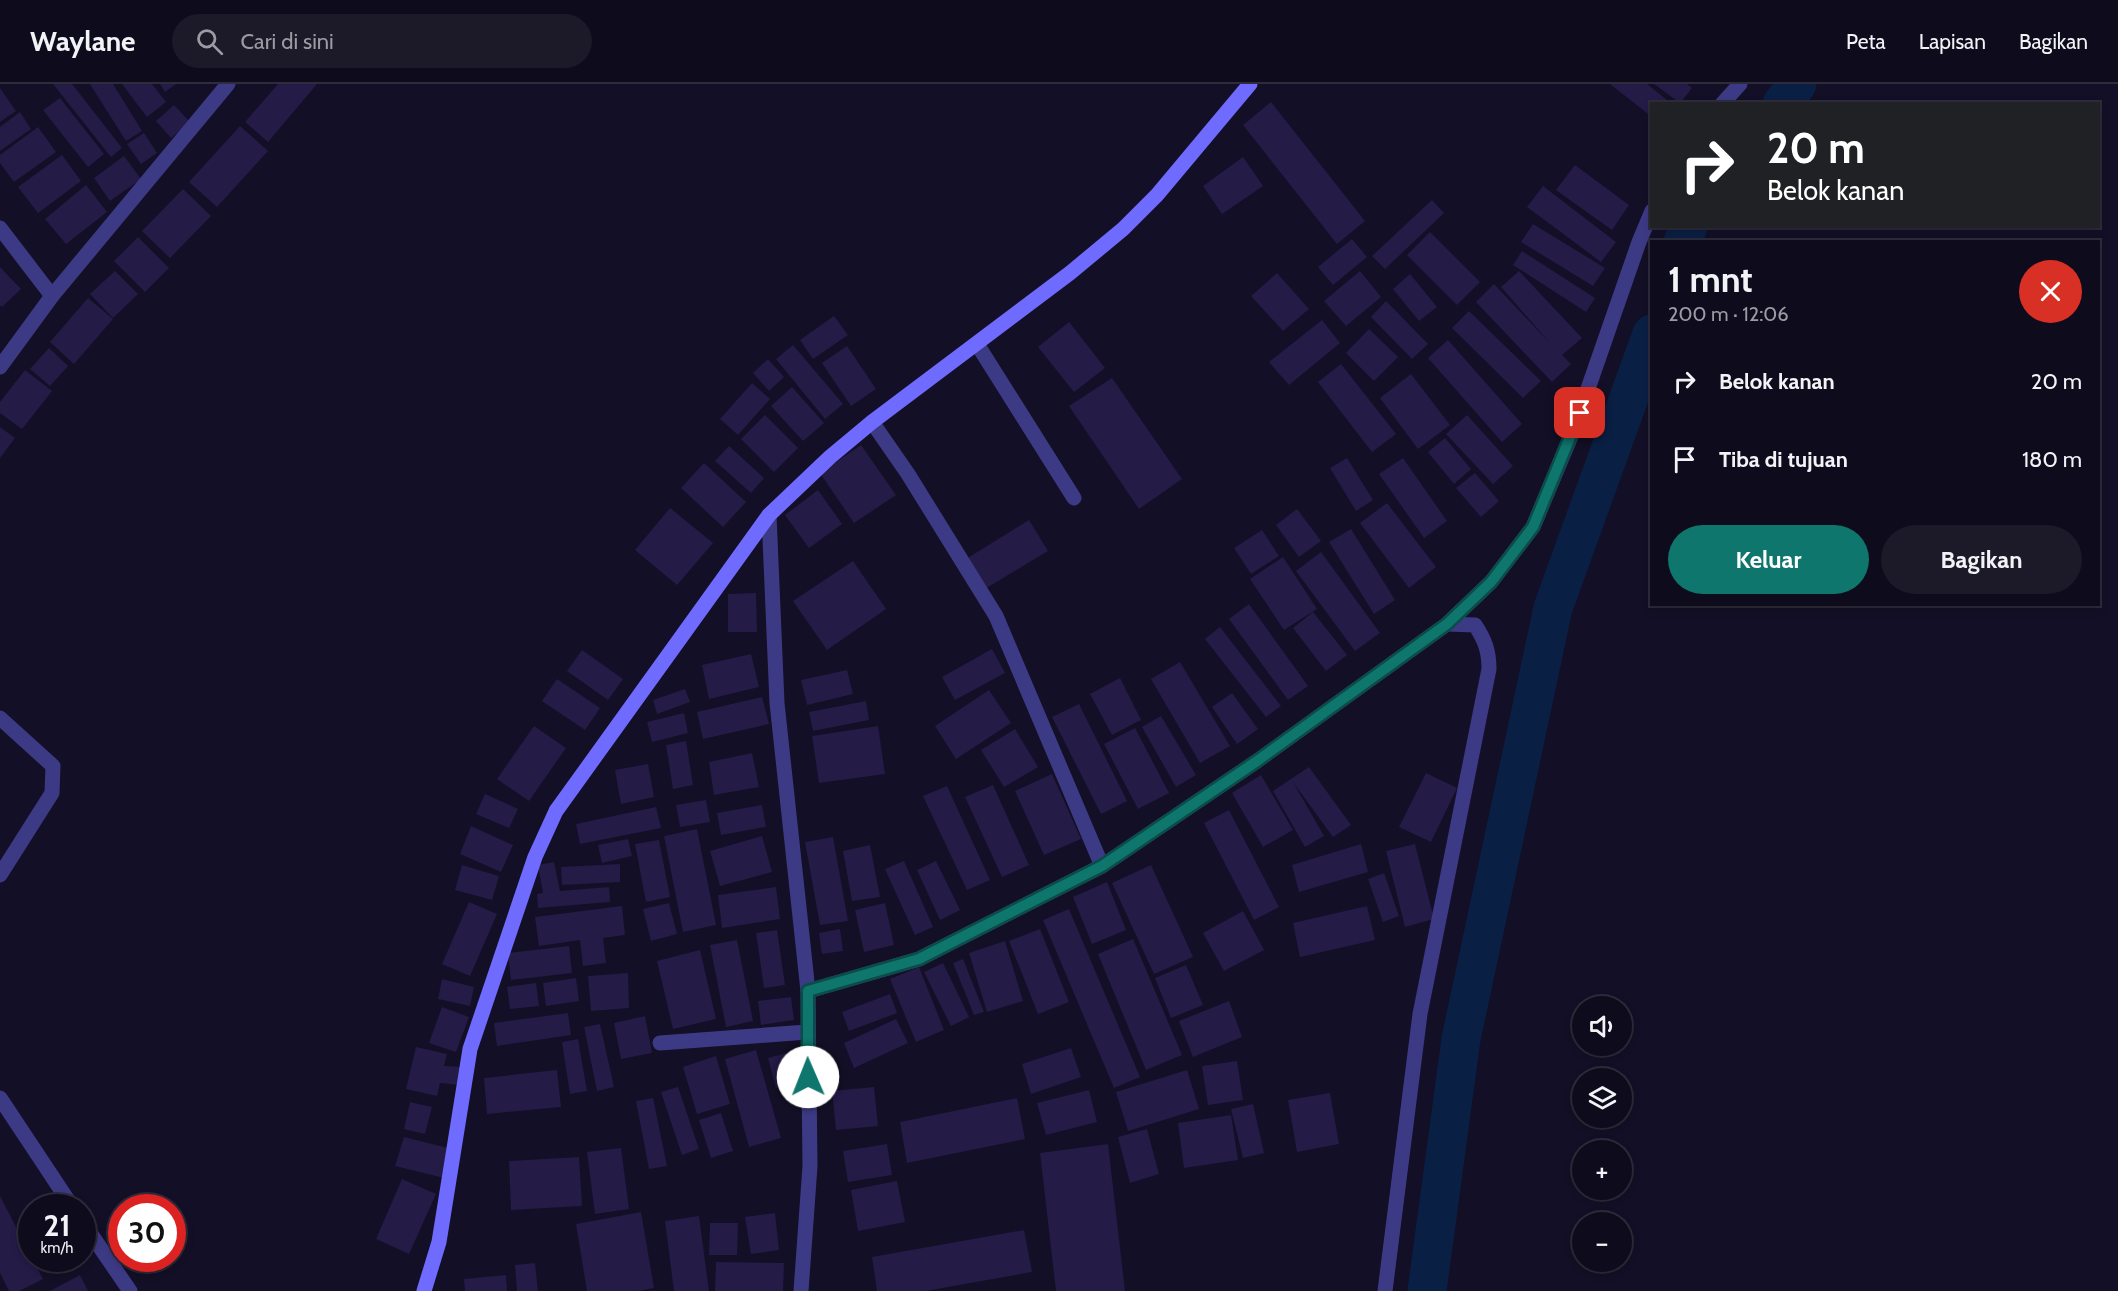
<!DOCTYPE html>
<html lang="id">
<meta charset="utf-8">
<style>
body{margin:0;font-family:Cabin,sans-serif;background:#1c1929;color:#f1f3f6;height:100vh;display:flex;flex-direction:column;font-size:22px;white-space:nowrap}
*{box-sizing:border-box;margin:0}
p{font-size:20px;color:#9b9ba3}
.icon{flex:none;width:33px;height:33px;fill:none;stroke:currentColor;stroke-width:2;stroke-linecap:round;stroke-linejoin:round}
.map{position:relative;flex:1;overflow:hidden}
.details{position:absolute;left:1650px;top:156px;width:450px;height:366px;display:flex;flex-direction:column;background:#0e0b1c;border-radius:0px;box-shadow:0 3px 9px #0003,0 0 0 2px #2e2b3b}
.details>*{flex:none}
.top-card{position:absolute;left:1650px;top:18px;width:450px;height:126px;border-radius:0px;box-shadow:0 3px 9px #0003,0 0 0 2px #2e2b3b;background:#202124;color:#fff;overflow:hidden}
.tools{position:absolute;left:1572px;top:912px;display:grid;gap:12px}
.tools a{display:grid;place-items:center;width:60px;height:60px;border-radius:50%;background:#0e0b1c;box-shadow:0 3px 9px #0003,0 0 0 2px #2e2b3b;font-size:30px}
.speed{position:absolute;left:18px;top:1110px;display:flex;gap:12px;font-size:30px;font-weight:700;text-align:center}
.speed>*{display:grid;place-content:center;width:78px;height:78px;border-radius:50%;background:#0e0b1c;box-shadow:0 3px 9px #0003,0 0 0 2px #2e2b3b;line-height:1}
.speed small{font-size:15px;font-weight:400}
.speed .limit{border:9px solid #d22;background:#fff;color:#111}
.pin{position:absolute;display:grid;place-items:center;width:51px;height:51px;color:#fff;margin:-26px;border-radius:12px;box-shadow:0 3px 9px #0006}
.me{position:absolute;width:66px;margin:-33px;rotate:359deg;stroke-linejoin:round;filter:drop-shadow(0 0 4px #0008)}
.turn{display:flex;align-items:center;gap:21px;height:126px;padding:0 18px;font-size:27px}
.turn .icon{width:78px;height:78px;stroke-width:2.5}
.turn b{display:block;font-size:42px;line-height:51px}
.round{display:grid;place-items:center;flex:none;width:63px;height:63px;border-radius:32px;background:#1c1929}
.overview{display:flex;align-items:center;justify-content:space-between;height:102px;padding:0 18px}
h1{font-size:36px;font-weight:700;line-height:45px}
.button{display:flex;gap:12px;margin-top:auto;padding:12px 18px}
.button a{flex:1;height:69px;border-radius:36px;background:#0f766e;color:#fff;font-size:24px;font-weight:700;line-height:69px;text-align:center}
.button a+a{background:#1c1929;color:#f1f3f6}
ul{padding:0;list-style:none}
li{display:flex;align-items:center;gap:18px;height:78px;padding:0 18px}
li div{flex:1}
li b{display:block;font-size:22px}
li em{font-style:normal}
header{display:flex;align-items:center;gap:36px;box-sizing:border-box;height:84px;padding:0 30px;background:#0e0b1c;border-bottom:2px solid #2e2b3b}
header strong{font-size:28px}
nav{display:flex;gap:33px;margin-inline-start:auto;font-size:21px}
.search{width:420px;height:54px;background:#1c1929;display:flex;align-items:center;gap:15px;box-sizing:border-box;padding:0 21px;border-radius:33px;color:#9b9ba3;font-size:22px}
.map>svg:first-child{display:block}
</style>
<header>
<strong>Waylane</strong>
<div class="search"><svg class="icon" aria-label="search" viewBox="0 0 24 24"><circle cx="10" cy="10" r="6"/><path d="M15 15l6 6"/></svg>Cari di sini</div>
<nav><a>Peta</a><a>Lapisan</a><a>Bagikan</a></nav>
</header>
<div class="map">
<svg width="2118" height="1207" viewBox="0 0 2118 1207">
<rect width="100%" height="100%" fill="#130f26"/>
<g fill="none" stroke-linecap="round" stroke-linejoin="round">
<g stroke="#0a1f44" stroke-width="39">
<path d="M1782,20L1797,0"/>
<path d="M1683,158L1688,142"/>
<path d="M1427,1207L1461,955L1553,524L1652,250"/>
</g>
</g>
<g fill="#241b47">
<path d="M53,0H72L122,64L111,73Z"/>
<path d="M90,0H113L142,47L126,57Z"/>
<path d="M122,0H152L166,18L147,33Z"/>
<path d="M160,0H176L165,8Z"/>
<path d="M278,0H317L268,58L245,38Z"/>
<path d="M1610,0H1647L1672,20H1652V33Z"/>
<path d="M1654,0H1687L1692,4L1680,19Z"/>
<path d="M0,4L16,27L0,38Z"/>
<path d="M60,14L104,70L88,83L43,26Z"/>
<path d="M1271,18L1365,137L1337,160L1243,41Z"/>
<path d="M174,21L190,38L171,54L156,37Z"/>
<path d="M20,28L31,45L0,67V43Z"/>
<path d="M240,42L268,67L217,123L189,98Z"/>
<path d="M38,43L56,68L14,98L0,79V71Z"/>
<path d="M144,49L157,69L141,80L127,60Z"/>
<path d="M62,71L81,97L38,129L18,103Z"/>
<path d="M124,72L141,95L110,117L94,94Z"/>
<path d="M1243,73L1263,102L1222,130L1203,102Z"/>
<path d="M1575,81L1629,121L1612,146L1556,106Z"/>
<path d="M86,101L107,128L66,160L45,135Z"/>
<path d="M1543,102L1616,158L1601,178L1527,123Z"/>
<path d="M183,105L211,132L170,174L142,147Z"/>
<path d="M1432,116L1444,129L1385,185L1372,172Z"/>
<path d="M1533,140L1605,184L1593,202L1521,158Z"/>
<path d="M1430,148L1480,198L1457,221L1407,171Z"/>
<path d="M138,153L169,184L145,208L114,177Z"/>
<path d="M1352,155L1367,173L1333,201L1318,183Z"/>
<path d="M1522,167L1595,214L1586,228L1513,181Z"/>
<path d="M0,183L21,205L2,223L0,221Z"/>
<path d="M115,187L138,210L113,234L90,210Z"/>
<path d="M1360,187L1381,213L1346,242L1324,217Z"/>
<path d="M1519,187L1582,254L1562,271L1571,280L1552,298L1476,218L1494,200L1549,258L1501,203Z"/>
<path d="M1277,189L1309,225L1283,247L1251,212Z"/>
<path d="M1410,190L1437,223L1419,237L1393,205Z"/>
<path d="M88,214L113,235L74,280L50,258Z"/>
<path d="M1386,217L1428,260L1412,275L1371,233Z"/>
<path d="M1469,227L1541,297L1523,314L1452,244Z"/>
<path d="M834,232L848,251L813,275L800,256Z"/>
<path d="M1322,236L1340,259L1289,301L1269,278Z"/>
<path d="M1069,238L1105,284L1074,308L1038,263Z"/>
<path d="M1369,245L1398,273L1374,297L1346,269Z"/>
<path d="M1448,256L1522,340L1502,358L1428,274Z"/>
<path d="M793,261L843,320L825,335L776,275Z"/>
<path d="M847,262L876,305L851,322L822,279Z"/>
<path d="M49,264L68,282L50,302L30,285Z"/>
<path d="M768,275L784,293L769,307L753,289Z"/>
<path d="M1341,280L1396,350L1372,368L1318,298Z"/>
<path d="M25,286L52,307L22,345L0,329V318Z"/>
<path d="M1411,290L1450,341L1418,365L1380,314Z"/>
<path d="M1112,294L1182,395L1139,425L1069,322Z"/>
<path d="M752,299L770,315L738,351L720,335Z"/>
<path d="M792,303L824,339L803,357L771,322Z"/>
<path d="M765,331L798,364L774,388L741,355Z"/>
<path d="M1467,331L1513,382L1493,400L1446,350Z"/>
<path d="M0,343L15,354L0,374Z"/>
<path d="M1445,354L1471,385L1454,400L1428,368Z"/>
<path d="M861,361L896,411L854,439L820,389Z"/>
<path d="M729,362L764,394L751,409L715,377Z"/>
<path d="M1347,374L1373,416L1356,427L1330,384Z"/>
<path d="M1403,374L1447,437L1424,454L1379,390Z"/>
<path d="M704,379L746,418L723,443L681,404Z"/>
<path d="M1475,389L1499,417L1481,433L1456,404Z"/>
<path d="M818,406L842,440L809,464L785,431Z"/>
<path d="M1387,419L1436,483L1409,504L1360,439Z"/>
<path d="M670,424L713,459L677,501L635,466Z"/>
<path d="M1297,425L1321,457L1299,473L1276,441Z"/>
<path d="M1029,436L1048,467L985,505L966,475Z"/>
<path d="M1351,445L1395,516L1374,530L1329,458Z"/>
<path d="M1262,446L1279,472L1251,490L1234,464Z"/>
<path d="M1321,468L1380,549L1355,567L1296,487Z"/>
<path d="M1283,473L1317,525L1284,546L1250,495Z"/>
<path d="M853,477L886,525L827,566L793,517Z"/>
<path d="M756,509L757,548H728V510Z"/>
<path d="M1249,520L1308,602L1288,616L1229,535Z"/>
<path d="M1313,528L1347,571L1326,587L1293,544Z"/>
<path d="M1220,543L1281,622L1266,633L1205,555Z"/>
<path d="M992,565L1005,589L955,616L942,593Z"/>
<path d="M582,566L623,595L608,616L567,587Z"/>
<path d="M751,570L759,603L709,615L702,581Z"/>
<path d="M1180,578L1230,662L1200,679L1151,595Z"/>
<path d="M847,586L853,610L807,621L801,596Z"/>
<path d="M1120,594L1141,636L1112,651L1090,610Z"/>
<path d="M557,595L600,624L585,646L542,617Z"/>
<path d="M685,605L690,618L657,630L653,616Z"/>
<path d="M989,606L1011,639L956,675L935,642Z"/>
<path d="M1232,609L1258,645L1237,660L1212,623Z"/>
<path d="M762,613L769,640L703,655L697,628Z"/>
<path d="M866,617L869,636L813,647L809,628Z"/>
<path d="M1079,620L1127,717L1101,730L1052,633Z"/>
<path d="M684,629L688,649L652,658L647,638Z"/>
<path d="M1161,632L1196,691L1176,703L1142,643Z"/>
<path d="M534,642L566,664L529,717L497,695Z"/>
<path d="M878,642L885,690L819,699L812,652Z"/>
<path d="M1135,644L1169,709L1138,725L1104,660Z"/>
<path d="M1015,645L1038,683L1004,703L981,666Z"/>
<path d="M686,657L693,701L673,705L666,661Z"/>
<path d="M752,669L759,703L714,711L709,678Z"/>
<path d="M648,680L654,713L621,720L615,686Z"/>
<path d="M1309,683L1351,741L1333,753L1293,698L1324,752L1305,763L1273,707Z"/>
<path d="M1426,689L1457,704L1431,758L1399,743Z"/>
<path d="M1052,690L1081,755L1044,771L1015,707Z"/>
<path d="M1261,691L1293,746L1263,763L1232,709Z"/>
<path d="M993,701L1029,781L1002,793L965,713Z"/>
<path d="M947,702L990,796L967,806L923,712Z"/>
<path d="M485,710L518,725L509,744L476,730Z"/>
<path d="M706,716L710,738L680,743L676,721Z"/>
<path d="M762,721L766,743L721,751L717,729Z"/>
<path d="M656,723L661,744L580,760L576,740Z"/>
<path d="M1229,726L1279,823L1254,836L1204,739Z"/>
<path d="M471,742L513,761L501,788L460,770Z"/>
<path d="M697,745L716,841L683,848L664,752Z"/>
<path d="M762,752L772,788L720,802L710,767Z"/>
<path d="M833,753L848,837L820,841L805,758Z"/>
<path d="M628,755L632,772L602,779L598,761Z"/>
<path d="M659,756L670,813L646,818L635,760Z"/>
<path d="M1361,760L1368,788L1299,808L1292,781Z"/>
<path d="M1415,760L1434,835L1405,843L1386,767Z"/>
<path d="M870,761L880,813L852,817L843,767Z"/>
<path d="M904,777L933,843L915,851L885,785Z"/>
<path d="M936,777L960,826L940,836L917,786Z"/>
<path d="M554,778L560,807L609,803L610,818L538,824L537,810L543,809L538,781Z"/>
<path d="M620,780V798L562,801L561,783Z"/>
<path d="M462,781L499,792L492,816L455,806Z"/>
<path d="M1151,781L1193,873L1154,890L1112,799Z"/>
<path d="M1384,789L1399,832L1383,838L1368,795Z"/>
<path d="M1107,798L1126,846L1092,860L1073,813Z"/>
<path d="M776,803L780,835L722,844L718,811Z"/>
<path d="M469,818L497,830L470,892L442,880Z"/>
<path d="M669,819L677,850L651,857L643,825Z"/>
<path d="M885,819L894,861L864,868L855,826Z"/>
<path d="M622,822L625,851L603,854L606,879L583,882L580,856L539,862L535,833Z"/>
<path d="M1367,822L1375,856L1300,873L1293,839Z"/>
<path d="M1069,825L1140,993L1114,1004L1043,836Z"/>
<path d="M1243,827L1264,866L1224,887L1203,849Z"/>
<path d="M840,845L843,867L822,870L819,849Z"/>
<path d="M1040,845L1069,918L1038,930L1009,857Z"/>
<path d="M777,846L785,901L764,904L756,849Z"/>
<path d="M1133,855L1182,971L1146,986L1098,870Z"/>
<path d="M737,856L753,937L726,943L710,861Z"/>
<path d="M1005,857L1023,917L987,928L969,869Z"/>
<path d="M569,862L572,889L511,896L508,869Z"/>
<path d="M700,866L716,935L673,945L657,877Z"/>
<path d="M963,875L984,928L974,931L953,879Z"/>
<path d="M943,879L969,933L951,942L924,888Z"/>
<path d="M1186,881L1203,921L1171,934L1155,894Z"/>
<path d="M919,883L944,946L916,958L890,895Z"/>
<path d="M628,889L629,924L591,927L588,892Z"/>
<path d="M576,894L579,917L546,922L543,899Z"/>
<path d="M442,895L474,903L470,922L438,915Z"/>
<path d="M536,899L539,922L510,925L507,903Z"/>
<path d="M890,910L897,929L849,947L842,928Z"/>
<path d="M791,913L794,936L761,941L758,917Z"/>
<path d="M1229,917L1242,953L1193,973L1179,937Z"/>
<path d="M442,923L469,933L456,968L429,959Z"/>
<path d="M568,929L571,951L497,962L494,939Z"/>
<path d="M645,932L652,969L621,975L614,939Z"/>
<path d="M896,935L908,959L854,984L844,959Z"/>
<path d="M600,940L614,1003L597,1007L584,943Z"/>
<path d="M578,955L587,1007L570,1010L562,958Z"/>
<path d="M416,963L447,970L444,982L461,983L460,1001L440,999L437,1012L406,1005Z"/>
<path d="M1071,964L1081,993L1031,1010L1022,980Z"/>
<path d="M756,966L781,1054L749,1063L725,975Z"/>
<path d="M790,968L798,999L776,1004L768,974Z"/>
<path d="M716,972L730,1020L697,1030L683,983Z"/>
<path d="M1237,977L1243,1016L1208,1021L1202,982Z"/>
<path d="M557,986L561,1023L487,1030L484,994Z"/>
<path d="M1187,986L1199,1025L1128,1047L1116,1008Z"/>
<path d="M678,1003L699,1065L682,1071L661,1008Z"/>
<path d="M874,1003L878,1042L836,1046L832,1007Z"/>
<path d="M1089,1006L1097,1038L1046,1051L1037,1019Z"/>
<path d="M1330,1009L1339,1060L1297,1068L1288,1016Z"/>
<path d="M653,1014L667,1082L649,1085L636,1017Z"/>
<path d="M1017,1014L1025,1055L907,1079L900,1038Z"/>
<path d="M410,1018L432,1023L425,1050L404,1045Z"/>
<path d="M1253,1020L1264,1069L1243,1074L1231,1025Z"/>
<path d="M721,1029L733,1067L711,1074L699,1036Z"/>
<path d="M1231,1031L1238,1076L1184,1084L1178,1039Z"/>
<path d="M1147,1045L1159,1090L1130,1099L1118,1053Z"/>
<path d="M404,1053L452,1065L444,1094L395,1082Z"/>
<path d="M887,1060L892,1091L848,1098L843,1067Z"/>
<path d="M1108,1060L1125,1207H1056L1040,1069Z"/>
<path d="M621,1064L629,1125L595,1130L587,1068Z"/>
<path d="M579,1073L582,1122L511,1126L509,1077Z"/>
<path d="M402,1095L436,1110L409,1170L376,1155Z"/>
<path d="M897,1097L905,1138L858,1147L851,1106Z"/>
<path d="M0,1112L43,1195L19,1207H9L0,1189Z"/>
<path d="M641,1128L654,1204L638,1207H587L576,1140Z"/>
<path d="M775,1129L779,1166L751,1170L745,1133Z"/>
<path d="M699,1132L709,1207H674L665,1137Z"/>
<path d="M710,1139H738L737,1171H709Z"/>
<path d="M1024,1146L1032,1188L926,1207H877L872,1173Z"/>
<path d="M716,1178L784,1179L783,1207H715Z"/>
<path d="M535,1179L538,1207H517L515,1181Z"/>
<path d="M80,1191L88,1207H50Z"/>
<path d="M506,1191L507,1207H465L464,1195Z"/>
</g>
<g fill="none" stroke-linecap="round" stroke-linejoin="round">
<g stroke="#3d3a85" stroke-width="15">
<path d="M0,144L52,212"/>
<path d="M977,260L1074,414"/>
</g>
<g stroke="#3d3a85" stroke-width="15">
<path d="M1722,20L1740,0"/>
<path d="M0,283L52,212L228,0"/>
<path d="M872,338L908,390L996,532L1102,782"/>
<path d="M769,431L777,619L808,907L810,1082L801,1207"/>
<path d="M0,634L53,682L52,709L0,791"/>
<path d="M808,907L919,875L1102,782L1257,677L1447,540L1491,498L1533,443L1574,345L1639,158L1652,127"/>
<path d="M660,959L807,948"/>
<path d="M0,1014L73,1124"/>
<path d="M82,1137L130,1207"/>
<path d="M1385,1207L1420,930L1489,585C1489,567 1485,556 1475,541L1447,540"/>
</g>
<path stroke="#6f6bff" stroke-width="15" d="M424,1207L439,1158L470,965L535,773L556,727L769,431L830,373L872,338L1070,189L1123,145L1157,111L1250,0"/>
</g>
<g fill="none" stroke-linecap="round" stroke-linejoin="round">
<defs>
<path id="route" d="M808,993V907L919,875L1102,782L1257,677L1447,540L1491,498L1533,443L1580,329"/>
</defs>
<use href="#route" stroke="#0a4d48" stroke-width="15"/>
<use href="#route" stroke="#0f766e" stroke-width="10"/>
</g>
</svg>
<div class="tools">
<a><svg class="icon" aria-label="sound" viewBox="0 0 24 24"><path d="M4 9h4l5-4v14l-5-4H4zM17 9q2 3 0 6"/></svg></a>
<a><svg class="icon" aria-label="layers" viewBox="0 0 24 24"><path d="M12 4l9 5-9 5-9-5zM3 14l9 5 9-5"/></svg></a>
<a>+</a>
<a>−</a>
</div>
<div class="speed"><div>21<small>km/h</small></div><div class="limit">30</div></div>
<div class="pin" style="left:1580px;top:329px;background:#d93025"><svg class="icon" aria-label="arrive" viewBox="0 0 24 24"><path d="M6 21V4h12l-3 4 3 4H6"/></svg></div>
<svg class="me" style="left:808px;top:993px" viewBox="-20 -20 40 40"><circle r="19" fill="#fff"/><path d="M0-13L10 11 0 6-10 11z" fill="#0f766e"/></svg>
<div class="top-card">
<div class="turn"><svg class="icon" aria-label="right" viewBox="0 0 24 24"><path d="M7 20v-9h11M14 6l5 5-5 5"/></svg><div><b>20 m</b>Belok kanan</div></div>
</div>
<section class="details">
<div class="overview"><div><h1>1 mnt</h1><p>200 m · 12:06</p></div><a class="round" style="background:#d93025;color:#fff"><svg class="icon" aria-label="close" viewBox="0 0 24 24"><path d="M6 6l12 12M18 6L6 18"/></svg></a></div>
<ul>
<li><svg class="icon" aria-label="right" viewBox="0 0 24 24"><path d="M7 20v-9h11M14 6l5 5-5 5"/></svg><div><b>Belok kanan</b></div><em>20 m</em></li>
<li><svg class="icon" aria-label="arrive" viewBox="0 0 24 24"><path d="M6 21V4h12l-3 4 3 4H6"/></svg><div><b>Tiba di tujuan</b></div><em>180 m</em></li>
</ul>
<div class="button"><a>Keluar</a><a>Bagikan</a></div>
</section>
</div>
